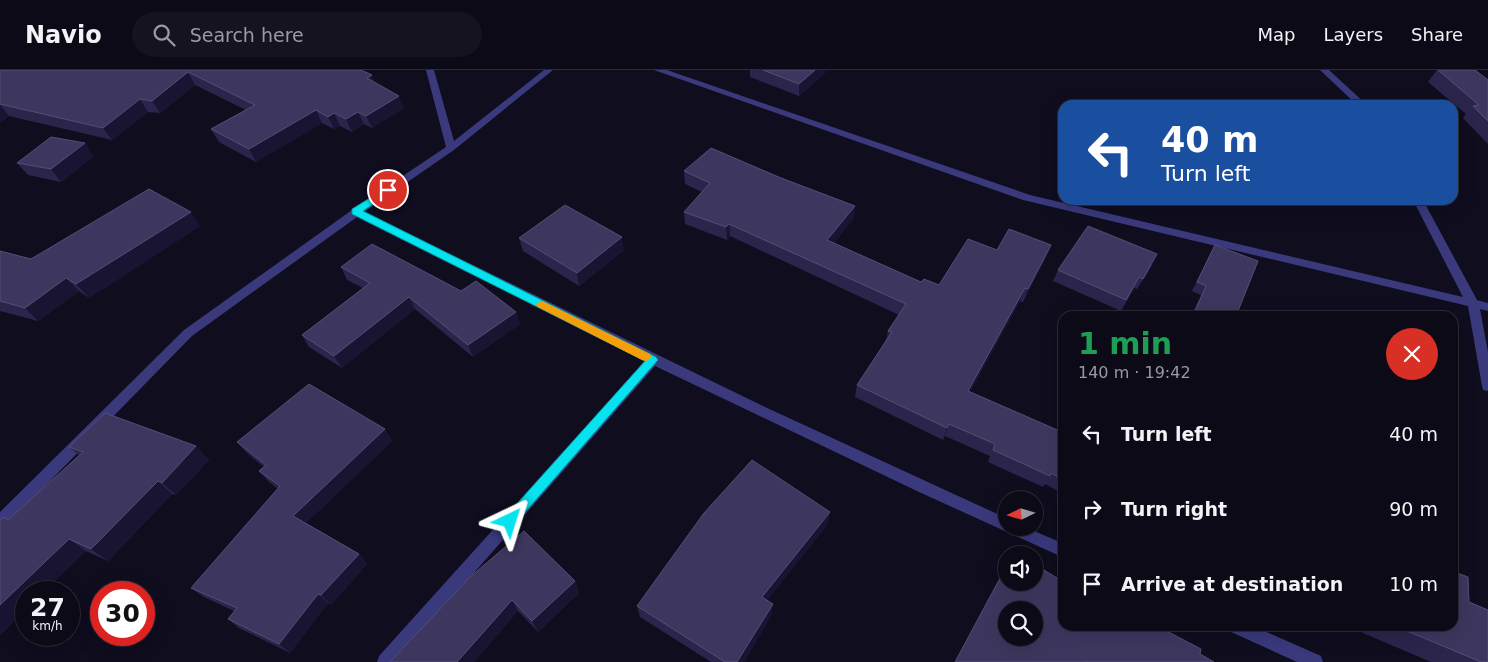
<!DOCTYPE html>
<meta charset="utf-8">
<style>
body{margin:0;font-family:"DejaVu Sans",sans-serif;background:#14131f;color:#f1f3f6;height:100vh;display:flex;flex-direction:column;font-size:19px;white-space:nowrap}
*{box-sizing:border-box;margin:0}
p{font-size:16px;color:#9a9aa1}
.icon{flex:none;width:28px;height:28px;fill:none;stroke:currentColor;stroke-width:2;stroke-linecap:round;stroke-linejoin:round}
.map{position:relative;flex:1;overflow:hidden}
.sheet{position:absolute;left:1058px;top:241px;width:400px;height:320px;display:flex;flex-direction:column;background:#0b0a16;border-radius:15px;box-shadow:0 5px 20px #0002,0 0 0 1px #2b2b35}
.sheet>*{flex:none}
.guide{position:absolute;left:1058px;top:30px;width:400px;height:105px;border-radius:15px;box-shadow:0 5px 20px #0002,0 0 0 1px #2b2b35;background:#1a4fa0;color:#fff;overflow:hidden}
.needle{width:32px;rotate:265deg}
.tools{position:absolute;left:998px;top:421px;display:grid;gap:10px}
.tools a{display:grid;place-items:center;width:45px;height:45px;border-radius:50%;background:#0b0a16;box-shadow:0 5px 20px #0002,0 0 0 1px #2b2b35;font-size:25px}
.speed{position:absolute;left:15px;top:511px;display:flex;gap:10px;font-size:25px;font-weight:700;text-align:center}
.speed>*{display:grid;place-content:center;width:65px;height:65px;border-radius:50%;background:#0b0a16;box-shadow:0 5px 20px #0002,0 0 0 1px #2b2b35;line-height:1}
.speed small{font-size:12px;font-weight:400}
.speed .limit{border:8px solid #d22;background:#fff;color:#111}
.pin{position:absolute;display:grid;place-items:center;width:42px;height:42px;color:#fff;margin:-21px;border:2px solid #fff;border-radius:50%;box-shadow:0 1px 5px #0007}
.me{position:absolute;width:55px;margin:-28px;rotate:41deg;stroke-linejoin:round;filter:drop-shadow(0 0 4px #0008)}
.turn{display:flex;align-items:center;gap:18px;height:105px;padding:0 20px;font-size:22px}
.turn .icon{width:65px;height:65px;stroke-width:2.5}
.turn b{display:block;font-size:35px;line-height:42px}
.round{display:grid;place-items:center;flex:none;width:52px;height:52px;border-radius:26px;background:#14131f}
.summary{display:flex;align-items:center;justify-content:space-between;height:85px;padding:0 20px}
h1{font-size:30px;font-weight:800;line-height:38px;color:#1e9e55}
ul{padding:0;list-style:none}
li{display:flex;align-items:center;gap:15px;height:75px;padding:0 20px}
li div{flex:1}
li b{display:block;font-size:19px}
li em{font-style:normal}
header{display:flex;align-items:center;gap:30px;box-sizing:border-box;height:70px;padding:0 25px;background:#0b0a16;border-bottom:1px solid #2b2b35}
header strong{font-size:24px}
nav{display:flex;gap:28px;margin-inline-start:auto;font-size:18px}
.search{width:350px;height:45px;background:#14131f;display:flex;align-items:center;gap:12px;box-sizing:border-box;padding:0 18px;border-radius:28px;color:#9a9aa1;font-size:19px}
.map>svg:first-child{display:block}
</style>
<header>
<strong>Navio</strong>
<div class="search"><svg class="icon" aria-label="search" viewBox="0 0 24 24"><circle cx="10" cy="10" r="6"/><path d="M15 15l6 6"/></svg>Search here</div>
<nav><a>Map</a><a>Layers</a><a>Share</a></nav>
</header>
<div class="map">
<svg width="1488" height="592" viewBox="0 0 1488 592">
<rect width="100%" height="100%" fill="#0f0d1e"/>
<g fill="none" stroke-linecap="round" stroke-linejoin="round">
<g fill="#39397c" fill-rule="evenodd">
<path d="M426,0H434L454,71L544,0H553L454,80L364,142L765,337L1006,448V458H1027L1062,473V487L919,422L655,296L396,592H377L379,586L645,291L357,147L192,266L5,457L0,459V442L184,260L352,140L446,77Z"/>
<path d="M654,0H667L1030,125L1463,227L1413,130H1423L1477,230L1488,233V241L1480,239L1488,282V321L1483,320L1482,316L1468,236L1023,130Z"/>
<path d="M1320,0H1329L1367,35H1357Z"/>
<path d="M1227,556H1253L1321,586L1323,592H1297L1229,561Z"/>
</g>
</g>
<g fill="#2b254c">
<path d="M0,0H361L404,38L372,58L364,54L352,62L340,56L334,59L322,53L256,92L219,72L211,59L246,40L195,15L160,43L148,42L112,70L9,46L0,53Z"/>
<path d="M750,0H825V3L799,26L750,7Z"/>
<path d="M1437,0H1475L1488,10V74L1463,48L1466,44L1428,12Z"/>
<path d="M94,86L61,112L28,105L17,93Z"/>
<path d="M684,101L781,108L855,136L854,148L834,173L921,212L939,215L997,180L1051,175L1046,187L1023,232L1020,231L970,322L1062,362V423L1045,414L1043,417L988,392L990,386L945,366L943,370L855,327L857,315L886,270L888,261L899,245L730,166L727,170L685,154L684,142L702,122L685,114Z"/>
<path d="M200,156L89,228L79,221L38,251L0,241V181L31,189Z"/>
<path d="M519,168L624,180L579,216L523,181Z"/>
<path d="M1215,175L1236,246H1191L1201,225L1192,221L1210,184Z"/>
<path d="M1152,195L1137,219L1134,218L1121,241L1053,211L1058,200Z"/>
<path d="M341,197L520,254L473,287L415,239L342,298L309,277L302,265L363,218L347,210Z"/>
<path d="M385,359L392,371L306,453L359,484L367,494L331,535L328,533L290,583L239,558L228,549L234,541L204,527L191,518L278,419L269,412L259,401L264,397L247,383L237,372Z"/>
<path d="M196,376L209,390L176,425L172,424L108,491L86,481L26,522V539L0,565L8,450L79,385L69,377Z"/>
<path d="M828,454L767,530L772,544L744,592H711L640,547L637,536Z"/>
<path d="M470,507L575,511L579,523L538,562L518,541L474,592H390Z"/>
<path d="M1469,532L1488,592H1431L1356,560V556H1452Z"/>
</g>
<g fill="#191432">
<path d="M815,0H825V3L799,26V14Z"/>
<path d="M188,2L195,15L160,43L152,31Z"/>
<path d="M372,5L377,18L367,8Z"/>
<path d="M399,26L404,38L372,58L366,46Z"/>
<path d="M140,29L148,42L112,70L103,58Z"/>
<path d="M0,35L9,46L0,53Z"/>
<path d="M316,40L322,53L256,92L249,79Z"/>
<path d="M358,42L364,54L352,62L346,49Z"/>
<path d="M334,43L340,56L334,59L328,47Z"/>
<path d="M85,73L94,86L61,112L51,99Z"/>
<path d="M855,136L854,148L826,183L827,170Z"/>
<path d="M191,142L200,156L89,228L76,214Z"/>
<path d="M729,154L730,166L727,170L726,157Z"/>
<path d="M622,167L624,180L579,216L577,203Z"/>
<path d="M1051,175L1046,187L1023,232L1028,219Z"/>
<path d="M66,208L79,221L38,251L25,238Z"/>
<path d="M1025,218L1020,231L964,333L968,321Z"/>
<path d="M409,227L415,239L342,298L334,286Z"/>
<path d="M516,242L520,254L473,287L468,275Z"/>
<path d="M949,354L945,366L943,370L947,358Z"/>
<path d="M385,359L392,371L303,456L293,446Z"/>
<path d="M196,376L209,390L176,425L162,413Z"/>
<path d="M158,411L172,424L108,491L91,479Z"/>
<path d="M830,442L828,454L761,538L762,527Z"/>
<path d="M69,469L86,481L44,522H26V539L0,565V535Z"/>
<path d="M359,484L367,494L331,535L321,525Z"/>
<path d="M575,511L579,523L538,562L532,551Z"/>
<path d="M318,524L328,533L290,583L279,574Z"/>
<path d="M512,530L518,541L474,592H457Z"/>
<path d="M773,534L772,544L744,592H737Z"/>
</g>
<g fill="#3d375f" stroke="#544e78" fill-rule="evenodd">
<path d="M0,0H361L372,5L367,8L399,26L366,46L358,42L346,49L334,43L328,47L316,40L249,79L211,59L255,35L188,2L152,31L140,29L103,58L0,34Z"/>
<path d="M763,0H815L799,14Z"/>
<path d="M1438,0H1475L1488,10V51L1473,36L1479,35Z"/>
<path d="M51,67L85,73L51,99L17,93Z"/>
<path d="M711,78L781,108L855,136L827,170L921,212L924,209L939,215L968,169L997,180L1009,159L1051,175L1028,219L1025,218L968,321L1062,362V409L1051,403L1050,406L993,380L995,374L949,354L947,358L857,315L892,262L888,261L906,234L729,154L726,157L684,142L710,113L684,101Z"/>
<path d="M149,119L191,142L76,214L66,208L25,238L0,231V181L31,189Z"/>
<path d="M565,135L622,167L577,203L519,168Z"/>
<path d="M1088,156L1157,184L1143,209L1139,207L1126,230L1058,200Z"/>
<path d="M372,174L461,221L476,211L516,242L468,275L409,227L334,286L302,265L370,213L341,197Z"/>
<path d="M1215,175L1258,191L1236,246H1193L1206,216L1197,212Z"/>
<path d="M1390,242L1402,246H1390Z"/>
<path d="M309,314L385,359L293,446L359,484L321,525L318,524L279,574L228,549L237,538L191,518L280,416L259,401L266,395L237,372Z"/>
<path d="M105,343L196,376L162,413L158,411L91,479L69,469L0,535V450L3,447L8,450L83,382L69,377Z"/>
<path d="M752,390L830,442L762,527L773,534L737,592H725L637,536L704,443Z"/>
<path d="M524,461L575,511L532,551L512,530L457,592H390L470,507Z"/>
<path d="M1034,494L1062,511V556H1157L1201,579L1200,584L1214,592H1089L1087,591L1086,592H955L1006,497V512H1034ZM1006,540H1034V568H1006Z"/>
<path d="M1452,501L1468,507L1469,532L1488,540V592H1481L1395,556H1452Z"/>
</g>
<path fill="#06e2ee" stroke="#04939b" d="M388,117L392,120L391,122L363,141L656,287L658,290L514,455L510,457L505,455L503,451L505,447L645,291L352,144V139Z"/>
<path fill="#f59e0b" d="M542,231L650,284L652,287L646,291L642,290L538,237L536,234Z"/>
</svg>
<div class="tools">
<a><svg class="needle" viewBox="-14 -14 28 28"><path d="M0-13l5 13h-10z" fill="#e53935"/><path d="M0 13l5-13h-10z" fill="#9a9aa1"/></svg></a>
<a><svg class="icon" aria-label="sound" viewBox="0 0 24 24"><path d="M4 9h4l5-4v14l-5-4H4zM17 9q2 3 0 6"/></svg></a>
<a><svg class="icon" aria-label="search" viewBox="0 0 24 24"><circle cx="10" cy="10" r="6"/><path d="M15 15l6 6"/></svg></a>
</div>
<div class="speed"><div>27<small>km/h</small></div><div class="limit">30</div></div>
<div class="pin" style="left:388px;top:120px;background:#d93025"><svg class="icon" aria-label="arrive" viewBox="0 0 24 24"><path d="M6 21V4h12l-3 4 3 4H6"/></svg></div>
<svg class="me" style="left:510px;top:451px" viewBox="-20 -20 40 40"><path d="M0-17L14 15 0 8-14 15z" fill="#06e2ee" stroke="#fff" stroke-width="4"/></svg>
<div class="guide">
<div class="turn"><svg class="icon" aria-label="left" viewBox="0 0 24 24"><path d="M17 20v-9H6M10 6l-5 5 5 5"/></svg><div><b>40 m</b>Turn left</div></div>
</div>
<section class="sheet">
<div class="summary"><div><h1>1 min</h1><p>140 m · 19:42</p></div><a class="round" style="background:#d93025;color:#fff"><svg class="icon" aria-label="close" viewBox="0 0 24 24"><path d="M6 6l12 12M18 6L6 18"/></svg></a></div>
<ul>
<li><svg class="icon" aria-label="left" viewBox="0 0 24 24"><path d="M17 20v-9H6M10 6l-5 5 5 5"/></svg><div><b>Turn left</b></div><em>40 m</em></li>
<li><svg class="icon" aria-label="right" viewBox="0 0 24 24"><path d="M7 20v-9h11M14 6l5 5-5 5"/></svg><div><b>Turn right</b></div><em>90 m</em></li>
<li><svg class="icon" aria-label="arrive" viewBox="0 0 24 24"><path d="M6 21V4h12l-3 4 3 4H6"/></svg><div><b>Arrive at destination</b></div><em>10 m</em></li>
</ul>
</section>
</div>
